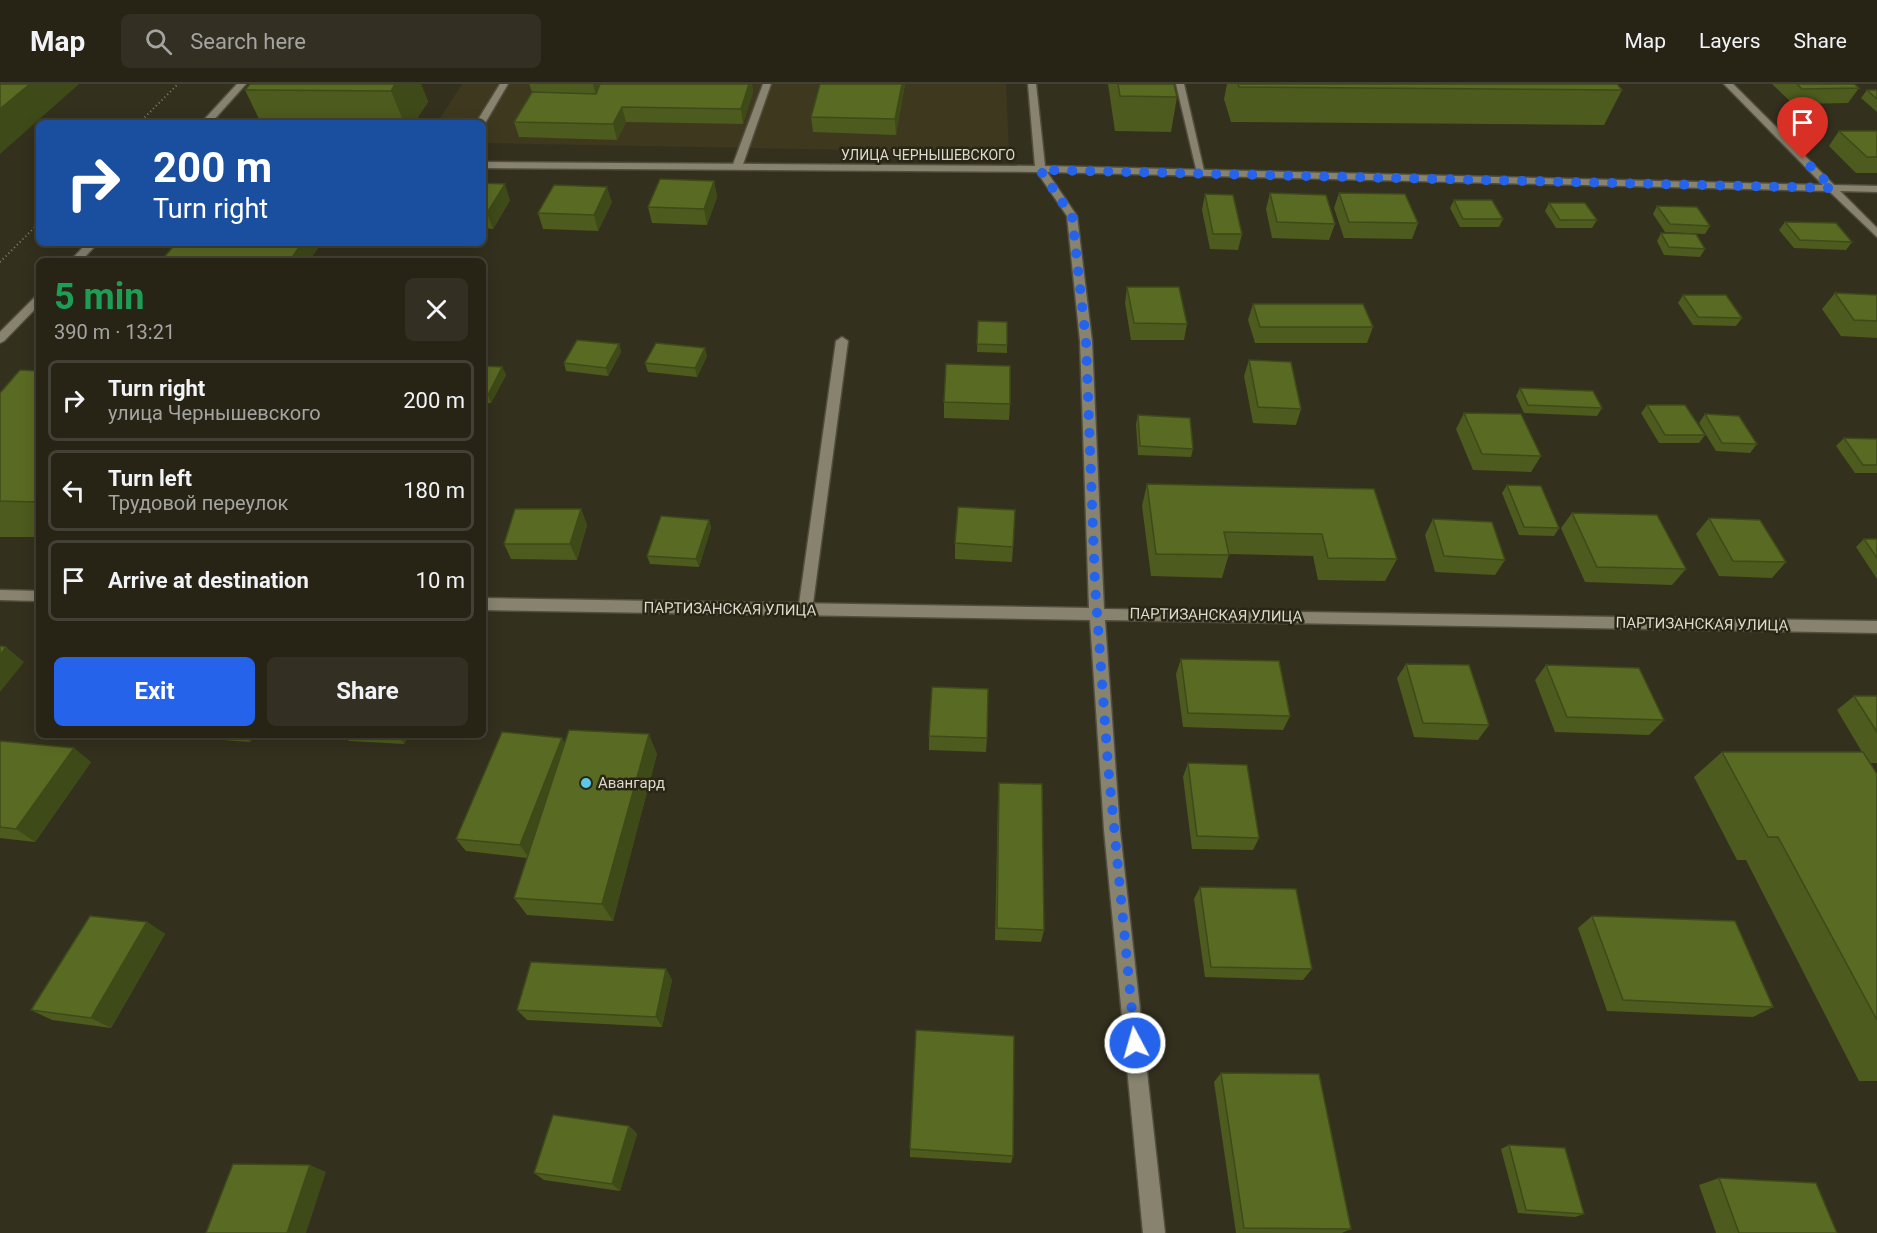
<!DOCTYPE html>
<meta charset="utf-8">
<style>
body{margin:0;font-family:Roboto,sans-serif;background:#333023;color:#f1f3f6;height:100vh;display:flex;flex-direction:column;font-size:22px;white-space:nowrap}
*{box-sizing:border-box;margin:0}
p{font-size:20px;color:#a4a4a1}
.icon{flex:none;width:33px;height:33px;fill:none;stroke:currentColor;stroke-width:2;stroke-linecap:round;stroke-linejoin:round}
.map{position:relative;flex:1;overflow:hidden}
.drawer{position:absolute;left:36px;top:174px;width:450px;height:480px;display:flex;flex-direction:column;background:#272416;border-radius:9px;box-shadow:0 3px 15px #0003,0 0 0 2px #434135}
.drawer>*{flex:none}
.hud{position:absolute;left:36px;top:36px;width:450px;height:126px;border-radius:9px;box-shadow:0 3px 15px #0003,0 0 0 2px #434135;background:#1a4fa0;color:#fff;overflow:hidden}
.pin{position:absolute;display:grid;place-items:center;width:51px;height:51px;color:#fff;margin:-62px -26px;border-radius:50% 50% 50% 0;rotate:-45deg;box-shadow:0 0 6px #0007}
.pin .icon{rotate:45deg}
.me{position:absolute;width:66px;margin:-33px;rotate:354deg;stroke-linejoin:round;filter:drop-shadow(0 0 4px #0008)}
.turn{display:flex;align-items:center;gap:21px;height:126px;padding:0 18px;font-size:27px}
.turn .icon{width:78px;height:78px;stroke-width:2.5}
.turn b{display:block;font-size:42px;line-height:51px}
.round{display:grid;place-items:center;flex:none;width:63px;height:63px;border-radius:9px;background:#333023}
.head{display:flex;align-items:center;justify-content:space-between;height:102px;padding:0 18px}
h1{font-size:36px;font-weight:700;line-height:45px;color:#1e9e55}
.cta{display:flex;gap:12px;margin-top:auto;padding:12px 18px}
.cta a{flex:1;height:69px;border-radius:9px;background:#2563eb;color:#fff;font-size:24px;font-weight:700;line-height:69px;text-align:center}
.cta a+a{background:#333023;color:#f1f3f6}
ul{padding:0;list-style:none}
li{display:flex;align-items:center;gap:18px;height:81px;margin:0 12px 9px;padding:0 6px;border:3px solid #434135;border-radius:9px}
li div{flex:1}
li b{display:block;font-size:22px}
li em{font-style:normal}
header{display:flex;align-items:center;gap:36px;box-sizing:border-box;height:84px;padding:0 30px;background:#272416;border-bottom:2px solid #434135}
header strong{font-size:28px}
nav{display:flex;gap:33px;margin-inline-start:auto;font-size:21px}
.search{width:420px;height:54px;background:#333023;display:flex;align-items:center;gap:15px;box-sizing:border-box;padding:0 21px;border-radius:9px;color:#a4a4a1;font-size:22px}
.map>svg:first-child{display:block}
</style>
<header>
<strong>Map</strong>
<div class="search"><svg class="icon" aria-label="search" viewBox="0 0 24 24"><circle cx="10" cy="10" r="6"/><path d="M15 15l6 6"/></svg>Search here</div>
<nav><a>Map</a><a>Layers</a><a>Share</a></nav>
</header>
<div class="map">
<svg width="1877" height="1149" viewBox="0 0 1877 1149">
<rect width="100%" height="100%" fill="#34301e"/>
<path fill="#3e381f" d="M462,0H1006L1009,69L483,59V39H437Z"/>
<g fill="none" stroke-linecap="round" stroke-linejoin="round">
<defs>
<g id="lane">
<path d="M500,0H508L484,41L476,39Z"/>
<path d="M763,0H771L742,83L734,85L732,83Z"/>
<path d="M1176,0H1184L1205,91L1197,89Z"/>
<path d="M842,253L848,257L812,527L805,533L798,527L836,257Z"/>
</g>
<g id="street">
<path d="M1028,0H1036L1045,82L1823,101L1724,0H1733L1834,101L1877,102V108L1840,107L1877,144V153L1829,107L1047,88L1077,132L1092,257L1104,525L1877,537V549L1105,536L1120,746L1165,1149H1143L1104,746L1090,536L483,526V514L1089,524L1080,257L1067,132L1037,88L483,84V78L1035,82Z"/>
<path d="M0,506L39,507V517L0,516Z"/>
</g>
<g id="secondary">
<path d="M237,0H246L211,39H201Z"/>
<path d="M87,159H98L81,177H70Z"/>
<path d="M39,212V221L4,257L0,259V248L35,213Z"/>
</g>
</defs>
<use href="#lane" stroke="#524e3f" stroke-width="3"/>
<use href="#street" stroke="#524e3f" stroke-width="3"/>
<use href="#secondary" stroke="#524e3f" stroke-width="3"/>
<g stroke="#827f70" stroke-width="2" stroke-dasharray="1 3" stroke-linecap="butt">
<path d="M139,39L178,0"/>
<path d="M0,178L39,139"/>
</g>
<use href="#lane" fill="#87836f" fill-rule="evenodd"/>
<use href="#street" fill="#87836f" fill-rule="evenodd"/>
<use href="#secondary" fill="#87836f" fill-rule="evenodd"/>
</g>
<g fill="#4d5b1e">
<path d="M421,0L428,18L414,39H261L245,6Z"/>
<path d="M529,0H752L753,8L743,40L626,38L617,56L519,53L514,38L532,8Z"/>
<path d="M820,0H905L896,51L813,48L811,33Z"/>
<path d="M1108,0H1174L1177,13L1171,48L1115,47Z"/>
<path d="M1227,0H1617L1622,6L1604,41L1231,38L1224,15Z"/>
<path d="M1772,0H1854L1859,4L1848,19L1793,20Z"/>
<path d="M1867,6H1877V28L1861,14Z"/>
<path d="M1839,47H1877V89H1856L1829,62Z"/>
<path d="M714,97L717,113L707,141L652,139L648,123Z"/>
<path d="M483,99L510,116L493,145L483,144Z"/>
<path d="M1270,109L1335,140L1329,156L1272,154L1266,125Z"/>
<path d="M1339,109L1418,139L1412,155L1344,154L1334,124Z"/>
<path d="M1205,110L1242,150L1238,166L1210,165L1202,126Z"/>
<path d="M1454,116L1503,135L1499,143H1460L1450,124Z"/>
<path d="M612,118L598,147L543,145L538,129Z"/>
<path d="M1549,119L1597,136L1592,144H1556L1545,127Z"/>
<path d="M1657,122L1710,142L1705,150L1665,148L1653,130Z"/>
<path d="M1785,138L1852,158L1846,166L1794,164L1779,146Z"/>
<path d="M1661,149L1705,165L1700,173L1664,171L1657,157Z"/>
<path d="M318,164L309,177H161Z"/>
<path d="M1127,203L1187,240L1184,256H1131L1125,219Z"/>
<path d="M1835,209L1877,211V254L1841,252L1822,225Z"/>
<path d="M1683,211L1742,234L1736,242L1693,241L1678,219Z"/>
<path d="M1253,220L1373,243L1367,259H1255L1248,236Z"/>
<path d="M978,237L1007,261V269L977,268Z"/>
<path d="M619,260L621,268L608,292L566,287L564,279Z"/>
<path d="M707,272L697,293L648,288L645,279Z"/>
<path d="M1249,276L1301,325L1296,341L1253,339L1244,292Z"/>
<path d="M483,282L502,283L506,291L491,319H483Z"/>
<path d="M39,287V453H0V309Z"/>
<path d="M1520,304L1602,324L1597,332L1524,329L1516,312Z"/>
<path d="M944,318L1010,320L1009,336L944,334Z"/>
<path d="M1647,321L1705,351L1699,359H1659L1641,329Z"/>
<path d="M1464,329L1541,372L1531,388L1473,386L1456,345Z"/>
<path d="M1705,330L1757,360L1750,369L1716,367L1699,339Z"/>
<path d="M1138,331L1193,365L1191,373L1138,371L1136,340Z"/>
<path d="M1844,354L1877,355V389H1855L1836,362Z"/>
<path d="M1147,400L1374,405L1397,475L1385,497L1318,496L1313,472L1229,470L1222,494L1151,492L1142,422Z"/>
<path d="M1507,401L1559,444L1554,452L1519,451L1502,409Z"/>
<path d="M581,425L587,441L577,476L511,475L504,460Z"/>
<path d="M1572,429L1686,485L1672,501L1585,498L1561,444Z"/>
<path d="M1709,434L1786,478L1772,494L1719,492L1696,450Z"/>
<path d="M1433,435L1505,476L1495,491L1435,488L1425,451Z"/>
<path d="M709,436L711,444L699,483L650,480L647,472Z"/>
<path d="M1864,455H1877V495L1856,463Z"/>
<path d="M955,459L1013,463L1012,478L955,475Z"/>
<path d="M1181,575L1290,632L1283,646L1183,643L1176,590Z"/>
<path d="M1406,580L1489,641L1478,656L1414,653L1397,594Z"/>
<path d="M1546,581L1664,636L1649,651L1555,648L1535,596Z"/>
<path d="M1854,612H1877V679H1870L1877,690V997H1859L1746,776H1737L1694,693L1722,668H1862L1837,626Z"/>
<path d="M193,651H254L250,658L196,654Z"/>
<path d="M344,651H409L404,660L349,657Z"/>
<path d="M929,652L987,654L986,668L929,666Z"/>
<path d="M562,654L564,659L657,670L613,837L527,831L514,814L527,774L466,767L456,755Z"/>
<path d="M0,657L91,678L35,758L0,754Z"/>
<path d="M1188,679L1259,754L1253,766L1192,765L1183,693Z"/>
<path d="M999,699L1044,846L1041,858L995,856L998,712Z"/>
<path d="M1200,803L1312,885L1303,896L1205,893L1194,815Z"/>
<path d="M1592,832L1773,923L1753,933L1607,927L1578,844Z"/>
<path d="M147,838L165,850L111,944L52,936L31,926Z"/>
<path d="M666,885L672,896L662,943L527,936L517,926Z"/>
<path d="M1221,989L1351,1145L1342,1149H1236L1214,998Z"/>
<path d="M629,1042L637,1050L620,1107L544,1096L534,1089Z"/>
<path d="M1509,1061L1584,1130L1575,1133L1518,1129L1501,1065Z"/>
<path d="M910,1065L1013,1072L1011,1079L910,1073Z"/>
<path d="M1719,1094L1837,1149H1716L1699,1101Z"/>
</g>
<g fill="#3e4a18">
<path d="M30,0H79L0,70V25Z"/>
<path d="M395,0H421L428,18L414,39H404L391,7Z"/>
<path d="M593,0H612L600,25Z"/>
<path d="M749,0H752L753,8L743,40L741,25Z"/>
<path d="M902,0H905L896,51L895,35Z"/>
<path d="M622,23L626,38L617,56L613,40Z"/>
<path d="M714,97L717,113L707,141L704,125Z"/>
<path d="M505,100L510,116L493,145L487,129Z"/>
<path d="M607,103L612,118L598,147L594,131Z"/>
<path d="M302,159H316L318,164L309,177H292L291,175Z"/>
<path d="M619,260L621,268L608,292L606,284Z"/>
<path d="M705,264L707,272L697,293L695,284Z"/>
<path d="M502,283L506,291L491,319L488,311Z"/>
<path d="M39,411V423L34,418Z"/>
<path d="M581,425L587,441L577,476L570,460Z"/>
<path d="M709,436L711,444L699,483L696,475Z"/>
<path d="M6,563L24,578L0,608V571Z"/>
<path d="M649,650L657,670L613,837L602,820Z"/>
<path d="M243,651H254L250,658Z"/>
<path d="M397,651H409L404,660Z"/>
<path d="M562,654L569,668L529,774L520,761Z"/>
<path d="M74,664L91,678L35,758L16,745Z"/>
<path d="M147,838L165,850L111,944L91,934Z"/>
<path d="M666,885L672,896L662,943L656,933Z"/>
<path d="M629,1042L637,1050L620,1107L612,1100Z"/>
<path d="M310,1081L326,1088L306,1149H287Z"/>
</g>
<g fill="#596a23" stroke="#3e4a18" stroke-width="1.5">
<path d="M0,0H30L0,25Z"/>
<path d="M250,0H395L391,7L245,6Z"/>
<path d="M600,0H749L741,25L622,23L613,40L514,38L532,8L596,10Z"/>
<path d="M820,0H902L895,35L811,33Z"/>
<path d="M1118,0H1174L1177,13L1120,12Z"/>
<path d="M1238,0H1617L1622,6L1239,3Z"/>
<path d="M1797,0H1854L1859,4L1802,5Z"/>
<path d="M1867,6H1877V15Z"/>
<path d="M1839,47H1877V73H1867Z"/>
<path d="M660,95L714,97L704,125L648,123Z"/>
<path d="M483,99L505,100L487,129H483Z"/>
<path d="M554,101L607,103L594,131L538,129Z"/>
<path d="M1270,109L1326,111L1335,140L1277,138Z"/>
<path d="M1339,109L1405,110L1418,139L1349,138Z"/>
<path d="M1205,110L1233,111L1242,150H1213Z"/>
<path d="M1454,116H1492L1503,135H1463Z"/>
<path d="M1549,119H1585L1597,136H1560Z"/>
<path d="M1657,122L1697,123L1710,142L1670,140Z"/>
<path d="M1785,138L1836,139L1852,158L1800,156Z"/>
<path d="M1661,149L1696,150L1705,165L1669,163Z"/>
<path d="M176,159H302L291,175H240L239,177H161Z"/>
<path d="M1127,203H1179L1187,240L1134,239Z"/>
<path d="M1835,209L1877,211V237L1854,236Z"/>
<path d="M1683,211H1726L1742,234L1698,233Z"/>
<path d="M1253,220H1363L1373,243H1260Z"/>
<path d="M978,237L1007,238V261L977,260Z"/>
<path d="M577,256L619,260L606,284L564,279Z"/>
<path d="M656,259L705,264L695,284L645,279Z"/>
<path d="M1249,276L1291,278L1301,325L1258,323Z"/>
<path d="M946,280L1010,282V320L944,318Z"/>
<path d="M483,282L502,283L488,311H483Z"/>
<path d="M20,286L39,287V365L36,369H39V411L34,418L0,417V309Z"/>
<path d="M1520,304L1593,307L1602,324L1528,321Z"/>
<path d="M1647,321H1685L1705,351H1665Z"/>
<path d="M1464,329L1521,330L1541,372L1482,370Z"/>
<path d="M1705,330L1739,332L1757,360L1722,359Z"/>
<path d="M1138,331L1190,334L1193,365L1140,362Z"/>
<path d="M1844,354L1877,355V381H1863Z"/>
<path d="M1147,400L1374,405L1397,475L1328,474L1322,450L1224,448L1229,471L1156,470Z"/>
<path d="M1507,401L1541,402L1559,444L1524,443Z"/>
<path d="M958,423L1015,426L1013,463L955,459Z"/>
<path d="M515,425H581L570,460H504Z"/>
<path d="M1572,429L1657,431L1686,485L1597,483Z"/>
<path d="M661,432L709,436L696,475L647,472Z"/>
<path d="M1709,434L1760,436L1786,478L1733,477Z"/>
<path d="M1433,435L1492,438L1505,476L1444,472Z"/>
<path d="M1864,455H1877V474Z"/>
<path d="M0,562L6,563L0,571Z"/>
<path d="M1181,575L1279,577L1290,632L1188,629Z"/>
<path d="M1406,580L1469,581L1489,641L1423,639Z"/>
<path d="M1546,581L1639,584L1664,636L1567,633Z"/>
<path d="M932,603L988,605L987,654L929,652Z"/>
<path d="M1854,612H1877V648Z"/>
<path d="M569,646L649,650L602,820L514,814Z"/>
<path d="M502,648L562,654L520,761L456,755Z"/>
<path d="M0,657L74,664L16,745L0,743Z"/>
<path d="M1722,668H1863L1877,690V936L1778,753H1768Z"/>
<path d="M1188,679L1247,681L1259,754L1197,752Z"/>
<path d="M999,699L1042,700L1044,846L997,844Z"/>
<path d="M1200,803L1296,805L1312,885L1211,883Z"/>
<path d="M90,832L147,838L91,934L31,926Z"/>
<path d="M1592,832L1735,837L1773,923L1623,916Z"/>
<path d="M531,878L666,885L656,933L517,926Z"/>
<path d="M916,946L1014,952L1013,1072L910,1065Z"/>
<path d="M1221,989L1319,990L1351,1145L1244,1144Z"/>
<path d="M553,1031L629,1042L612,1100L534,1089Z"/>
<path d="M1509,1061L1565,1064L1584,1130L1526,1126Z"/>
<path d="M233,1080L310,1081L287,1149H206Z"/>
<path d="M1719,1094L1816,1099L1837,1149H1739Z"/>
</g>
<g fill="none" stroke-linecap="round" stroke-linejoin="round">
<path stroke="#2563eb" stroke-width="10" stroke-dasharray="0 18" d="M1135,959L1108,681L1095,501L1086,257L1072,132L1040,86L1833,104L1803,75"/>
</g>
<circle fill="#5bc8e7" stroke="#2a2615" stroke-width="2" cx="586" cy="699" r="6"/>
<g text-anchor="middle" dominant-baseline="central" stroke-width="5" stroke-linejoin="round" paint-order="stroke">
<g font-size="14" fill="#dcdacf" stroke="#2a2615">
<text x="928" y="71">УЛИЦА ЧЕРНЫШЕВСКОГО</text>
</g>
<g font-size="15" fill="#dcdacf" stroke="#2a2615">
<text transform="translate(730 525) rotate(1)">ПАРТИЗАНСКАЯ УЛИЦА</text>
<text transform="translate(1216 531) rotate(1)">ПАРТИЗАНСКАЯ УЛИЦА</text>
<text transform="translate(1702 540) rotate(1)">ПАРТИЗАНСКАЯ УЛИЦА</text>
</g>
<g font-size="15" fill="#dcdacf" stroke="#2a2615" text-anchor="start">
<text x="598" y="699">Авангард</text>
</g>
</g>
</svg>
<div class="pin" style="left:1803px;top:75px;background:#d93025"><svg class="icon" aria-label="arrive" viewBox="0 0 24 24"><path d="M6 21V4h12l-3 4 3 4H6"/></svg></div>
<svg class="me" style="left:1135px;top:959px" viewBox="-20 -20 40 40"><circle r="17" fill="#2563eb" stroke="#fff" stroke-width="3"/><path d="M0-11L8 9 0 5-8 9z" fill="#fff"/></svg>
<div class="hud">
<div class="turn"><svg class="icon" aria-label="right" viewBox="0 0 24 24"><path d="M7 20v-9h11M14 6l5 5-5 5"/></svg><div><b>200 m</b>Turn right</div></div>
</div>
<section class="drawer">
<div class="head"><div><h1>5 min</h1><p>390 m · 13:21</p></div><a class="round"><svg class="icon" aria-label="close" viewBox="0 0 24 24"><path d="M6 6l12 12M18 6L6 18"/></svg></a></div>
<ul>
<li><svg class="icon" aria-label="right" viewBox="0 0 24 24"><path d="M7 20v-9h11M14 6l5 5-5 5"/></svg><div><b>Turn right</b><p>улица Чернышевского</p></div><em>200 m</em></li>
<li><svg class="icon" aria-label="left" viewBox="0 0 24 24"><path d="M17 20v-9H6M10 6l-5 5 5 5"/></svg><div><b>Turn left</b><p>Трудовой переулок</p></div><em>180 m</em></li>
<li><svg class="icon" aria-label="arrive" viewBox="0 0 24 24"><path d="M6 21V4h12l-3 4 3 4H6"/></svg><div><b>Arrive at destination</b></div><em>10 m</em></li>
</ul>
<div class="cta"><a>Exit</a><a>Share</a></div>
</section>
</div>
